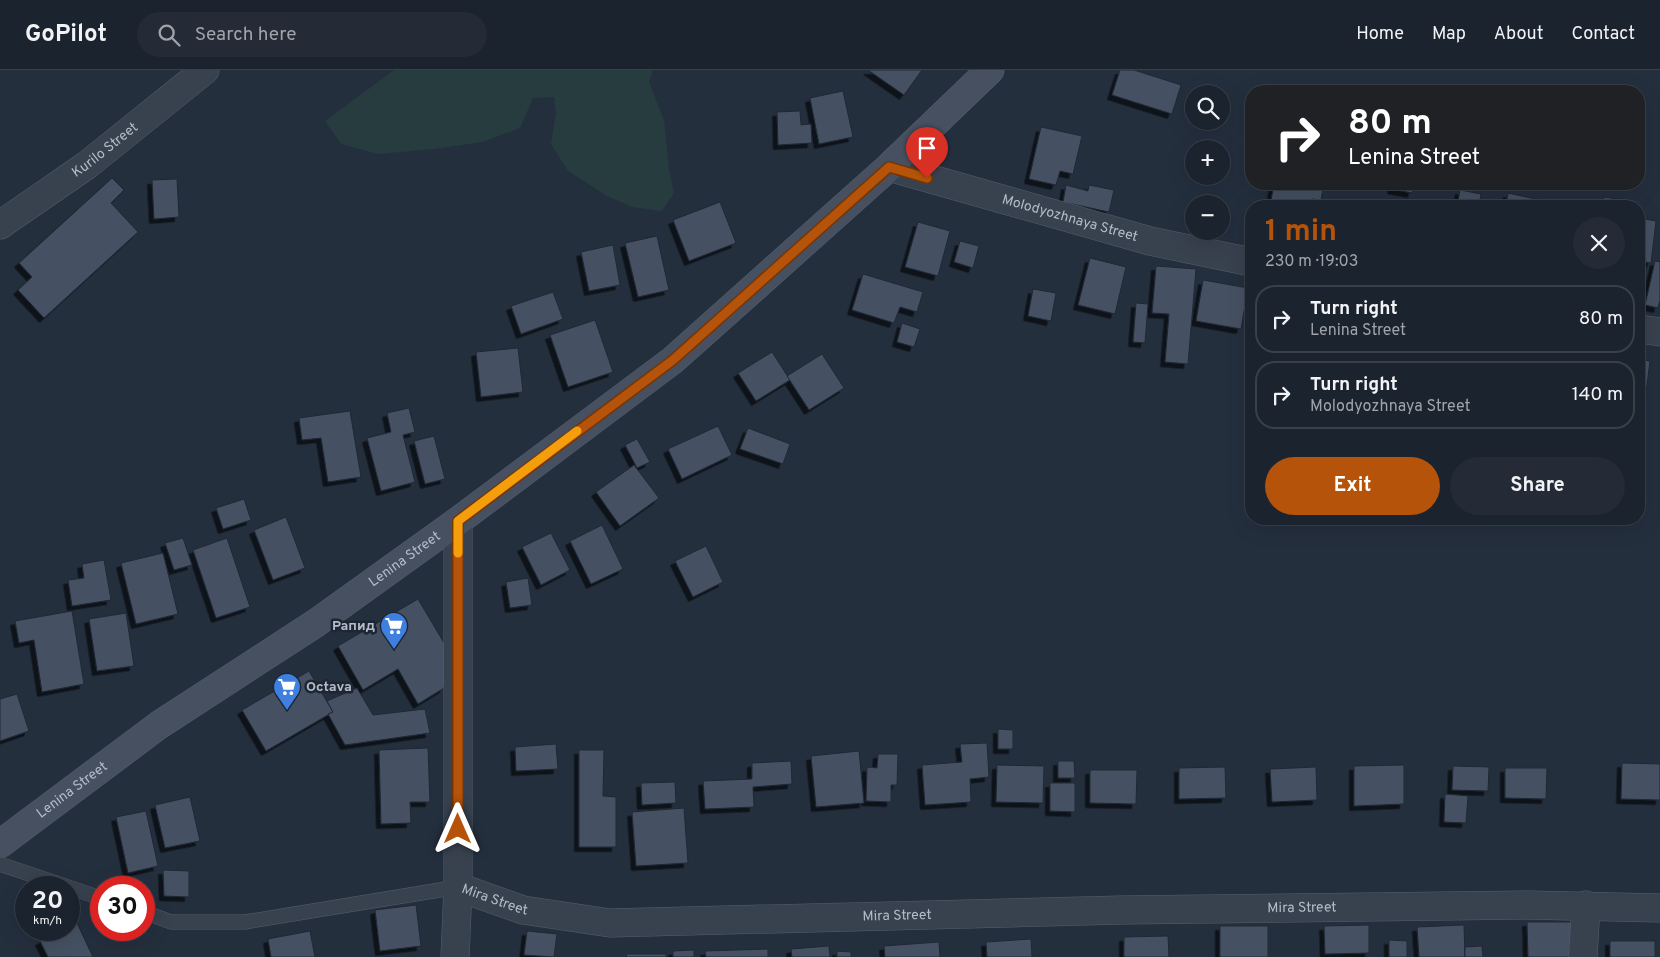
<!DOCTYPE html>
<meta charset="utf-8">
<style>
body{margin:0;font-family:Overpass,sans-serif;background:#242b36;color:#f1f3f6;height:100vh;display:flex;flex-direction:column;font-size:19px;white-space:nowrap}
*{box-sizing:border-box;margin:0}
p{font-size:16px;color:#a0a4aa}
.icon{flex:none;width:28px;height:28px;fill:none;stroke:currentColor;stroke-width:2;stroke-linecap:round;stroke-linejoin:round}
.map{position:relative;flex:1;overflow:hidden}
.panel{position:absolute;left:1245px;top:130px;width:400px;height:325px;display:flex;flex-direction:column;background:#1b232e;border-radius:20px;box-shadow:0 5px 20px #0002,0 0 0 1px #39404a}
.panel>*{flex:none}
.guide{position:absolute;left:1245px;top:15px;width:400px;height:105px;border-radius:20px;box-shadow:0 5px 20px #0002,0 0 0 1px #39404a;background:#202124;color:#fff;overflow:hidden}
.tools{position:absolute;left:1185px;top:15px;display:grid;gap:10px}
.tools a{display:grid;place-items:center;width:45px;height:45px;border-radius:50%;background:#1b232e;box-shadow:0 5px 20px #0002,0 0 0 1px #39404a;font-size:25px}
.speed{position:absolute;left:15px;top:806px;display:flex;gap:10px;font-size:25px;font-weight:700;text-align:center}
.speed>*{display:grid;place-content:center;width:65px;height:65px;border-radius:50%;background:#1b232e;box-shadow:0 5px 20px #0002,0 0 0 1px #39404a;line-height:1}
.speed small{font-size:12px;font-weight:400}
.speed .limit{border:8px solid #d22;background:#fff;color:#111}
.pin{position:absolute;display:grid;place-items:center;width:42px;height:42px;color:#fff;margin:-51px -21px;border-radius:50% 50% 50% 0;rotate:-45deg;box-shadow:0 0 5px #0007}
.pin .icon{rotate:45deg}
.me{position:absolute;width:55px;margin:-28px;rotate:0deg;stroke-linejoin:round;filter:drop-shadow(0 0 4px #0008)}
.turn{display:flex;align-items:center;gap:18px;height:105px;padding:0 20px;font-size:22px}
.turn .icon{width:65px;height:65px;stroke-width:2.5}
.turn b{display:block;font-size:35px;line-height:42px}
.round{display:grid;place-items:center;flex:none;width:52px;height:52px;border-radius:26px;background:#242b36}
.overview{display:flex;align-items:center;justify-content:space-between;height:85px;padding:0 20px}
h1{font-size:30px;font-weight:700;line-height:38px;color:#b45309}
.button{display:flex;gap:10px;margin-top:auto;padding:10px 20px}
.button a{flex:1;height:58px;border-radius:30px;background:#b45309;color:#fff;font-size:20px;font-weight:700;line-height:58px;text-align:center}
.button a+a{background:#242b36;color:#f1f3f6}
ul{padding:0;list-style:none}
li{display:flex;align-items:center;gap:15px;height:68px;margin:0 10px 8px;padding:0 10px;border:2px solid #39404a;border-radius:20px}
li div{flex:1}
li b{display:block;font-size:19px}
li em{font-style:normal}
header{display:flex;align-items:center;gap:30px;box-sizing:border-box;height:70px;padding:0 25px;background:#1b232e;border-bottom:1px solid #39404a}
header strong{font-size:24px}
nav{display:flex;gap:28px;margin-inline-start:auto;font-size:18px}
.search{width:350px;height:45px;background:#242b36;display:flex;align-items:center;gap:12px;box-sizing:border-box;padding:0 18px;border-radius:28px;color:#a0a4aa;font-size:19px}
.map>svg:first-child{display:block}
</style>
<header>
<strong>GoPilot</strong>
<div class="search"><svg class="icon" aria-label="search" viewBox="0 0 24 24"><circle cx="10" cy="10" r="6"/><path d="M15 15l6 6"/></svg>Search here</div>
<nav><a>Home</a><a>Map</a><a>About</a><a>Contact</a></nav>
</header>
<div class="map">
<svg width="1660" height="887" viewBox="0 0 1660 887">
<defs>
<filter id="shadow"><feDropShadow dx="-4.5" dy="4.5" stdDeviation="0" flood-color="#0009"/></filter>
</defs>
<rect width="100%" height="100%" fill="#242f3e"/>
<path fill="#263c3f" d="M394,0H653L649,12L664,50L669,100L674,123L662,141L632,137L607,126L568,101L551,74L556,43L554,27L533,28L520,58L482,72L435,79L378,84L341,74L325,51Z"/>
<g fill="#455162" stroke="#1f2835" filter="url(#shadow)">
<path d="M868,0H922L904,25Z"/>
<path d="M1120,0H1134L1181,15L1172,44L1112,25Z"/>
<path d="M843,21L853,67L819,74L810,28Z"/>
<path d="M800,41L801,55L811,54L812,73L778,75L777,42Z"/>
<path d="M1041,57L1082,66L1073,104L1060,101L1056,115L1029,109Z"/>
<path d="M112,108L124,120L111,133L138,162L44,248L18,220L32,207L19,193Z"/>
<path d="M177,109L179,147L154,149L152,110Z"/>
<path d="M1274,114H1324L1321,130L1312,129L1311,136H1270Z"/>
<path d="M1393,114H1414L1412,123L1392,119Z"/>
<path d="M1066,115L1088,121L1089,115L1114,120L1109,142L1063,132Z"/>
<path d="M1460,120L1481,124L1479,136H1457Z"/>
<path d="M1508,123L1540,130L1539,136H1506Z"/>
<path d="M1604,127L1630,131L1629,136H1603Z"/>
<path d="M1348,131L1376,136H1347Z"/>
<path d="M720,132L736,173L689,191L673,150Z"/>
<path d="M1639,148L1656,151L1651,193L1639,191Z"/>
<path d="M918,152L950,161L938,206L905,197Z"/>
<path d="M657,166L669,220L638,227L625,173Z"/>
<path d="M960,171L979,176L973,198L954,192Z"/>
<path d="M613,175L620,215L589,221L581,182Z"/>
<path d="M1090,188L1126,197L1115,244L1078,235Z"/>
<path d="M1655,191L1660,192V230L1658,238L1645,235Z"/>
<path d="M1156,196L1196,199L1188,294L1165,292L1169,244L1152,243Z"/>
<path d="M863,204L923,222L917,242L900,237L894,253L852,240Z"/>
<path d="M1203,210L1248,218L1241,259L1196,251Z"/>
<path d="M1033,219L1056,223L1051,251L1028,246Z"/>
<path d="M553,222L563,249L521,264L511,236Z"/>
<path d="M1136,233L1148,234L1145,273L1133,272Z"/>
<path d="M595,250L613,302L568,317L550,265Z"/>
<path d="M902,253L920,259L914,277L897,272Z"/>
<path d="M518,278L523,322L481,327L476,282Z"/>
<path d="M772,282L790,310L756,331L738,303Z"/>
<path d="M822,284L844,318L809,340L787,306Z"/>
<path d="M1639,289L1650,291L1645,331L1639,330Z"/>
<path d="M409,338L415,362L403,365L415,412L381,421L367,368L391,362L387,343Z"/>
<path d="M350,341L361,407L328,412L321,368L302,370L299,348Z"/>
<path d="M718,356L732,385L682,409L668,379Z"/>
<path d="M748,358L790,374L783,394L740,379Z"/>
<path d="M434,366L445,409L425,414L414,371Z"/>
<path d="M637,369L650,392L637,398L625,375Z"/>
<path d="M634,395L659,428L620,456L596,422Z"/>
<path d="M244,429L251,450L223,459L216,438Z"/>
<path d="M286,447L305,498L273,510L254,460Z"/>
<path d="M602,455L623,499L591,514L570,471Z"/>
<path d="M551,463L570,500L541,515L522,477Z"/>
<path d="M183,468L192,495L174,500L165,473Z"/>
<path d="M227,468L250,537L216,548L193,480Z"/>
<path d="M706,476L723,512L693,527L675,491Z"/>
<path d="M163,483L178,544L136,554L121,493Z"/>
<path d="M104,490L111,530L72,536L68,510L84,508L82,494Z"/>
<path d="M528,508L532,535L510,538L506,512Z"/>
<path d="M418,529L450,583L444,618L418,634L398,599L363,620L338,576Z"/>
<path d="M72,541L84,614L42,622L34,570L19,573L15,551Z"/>
<path d="M126,543L134,596L97,601L89,549Z"/>
<path d="M309,601L333,642L266,681L242,640Z"/>
<path d="M357,618L373,645L425,639L430,663L345,675L328,644L333,642L327,631Z"/>
<path d="M17,624L29,661L0,671V629Z"/>
<path d="M998,659L1013,660V679H998Z"/>
<path d="M987,673L989,707L970,709L971,732L925,735L922,695L962,692L960,674Z"/>
<path d="M556,674L558,699L516,701L515,677Z"/>
<path d="M428,678L430,732H410L411,753L381,754L379,680Z"/>
<path d="M579,680H604L603,726L616,727V777H579Z"/>
<path d="M859,681L864,733L816,737L811,686Z"/>
<path d="M878,684H898L897,715H891V732L866,731L867,697L877,698Z"/>
<path d="M791,691L792,714L753,717L754,737L705,739L703,711L752,709V693Z"/>
<path d="M1058,691H1074L1075,708H1058Z"/>
<path d="M1622,693L1660,694V730L1621,729Z"/>
<path d="M997,695L1044,696L1043,733L996,732Z"/>
<path d="M1404,695V734L1354,736V696Z"/>
<path d="M1453,696L1489,697L1488,721L1452,720Z"/>
<path d="M1225,697L1226,728L1179,729V698Z"/>
<path d="M1316,697L1317,730L1272,732L1270,699Z"/>
<path d="M1505,698H1547L1546,729L1505,728Z"/>
<path d="M1090,700H1137L1136,734L1090,733Z"/>
<path d="M675,712L676,733L642,735L641,713Z"/>
<path d="M1050,713H1075V742L1050,741Z"/>
<path d="M1445,724L1468,726L1466,753L1444,752Z"/>
<path d="M190,727L200,771L165,778L155,735Z"/>
<path d="M684,738L688,793L636,796L632,742Z"/>
<path d="M146,741L158,796L128,803L116,747Z"/>
<path d="M163,800L189,801V827L164,826Z"/>
<path d="M416,835L421,876L380,881L375,840Z"/>
<path d="M1527,852H1576V887H1528Z"/>
<path d="M77,853L93,887H48L40,871L63,860H69V857Z"/>
<path d="M1369,855V883L1325,884L1324,856Z"/>
<path d="M1464,855L1465,887H1419L1417,857Z"/>
<rect x="1220" y="856" width="48" height="31"/>
<path d="M310,861L315,887H271L268,869Z"/>
<path d="M527,861L557,864L554,887L524,885Z"/>
<path d="M1168,866L1169,887H1124V867Z"/>
<path d="M1031,869L1032,887H987L986,872Z"/>
<path d="M1389,870L1407,871V887H1389Z"/>
<rect x="1610" y="871" width="45" height="16"/>
<path d="M939,872L940,887H885L884,876Z"/>
<path d="M829,876L830,887H792L791,879Z"/>
<path d="M1482,876L1483,887H1465V877Z"/>
<path d="M768,879V887H706L705,881Z"/>
<path d="M694,880V887H673V881Z"/>
<path d="M837,881L851,882V887H837Z"/>
<path d="M627,884H666V887H626Z"/>
</g>
<g fill="none" stroke-linecap="round" stroke-linejoin="round">
<defs>
<g id="lane">
<path d="M0,794L101,828"/>
<path d="M144,842L171,852H245L458,817"/>
</g>
<g id="street">
<path id="s1" d="M889,97L1150,171L1251,192"/>
<path id="s2" d="M0,155L87,95L205,0"/>
<path d="M1639,259L1660,262"/>
<path id="s3" d="M458,817L523,840L610,853L1122,840L1528,835L1660,838"/>
<path d="M455,887L458,817V451"/>
<path d="M1583,887L1586,835"/>
</g>
<g id="secondary">
<path id="s4" d="M0,774L159,655L316,553L458,451L673,290L889,97L990,0"/>
</g>
</defs>
<use href="#lane" stroke="#565f6c" stroke-width="15"/>
<use href="#street" stroke="#565f6c" stroke-width="29"/>
<use href="#secondary" stroke="#565f6c" stroke-width="29"/>
<use href="#lane" stroke="#38414e" stroke-width="14"/>
<use href="#street" stroke="#38414e" stroke-width="28"/>
<use href="#secondary" stroke="#465061" stroke-width="28"/>
</g>
<g fill="none" stroke-linecap="round" stroke-linejoin="round">
<defs>
<path id="route" d="M458,759V451L673,290L889,97L927,108"/>
</defs>
<use href="#route" stroke="#753606" stroke-width="12"/>
<use href="#route" stroke="#b45309" stroke-width="9"/>
<path stroke="#f59e0b" stroke-width="9" d="M458,483V451L577,361"/>
</g>
<defs>
<symbol id="supermarket-pin" viewBox="-11 -11 22 30"><path d="M0 17L-7.5 6A9.5 9.5 0 1 1 7.5 6Z" fill="#3f7fe0" stroke="#1d2633"/><path d="M-6-5.5h2.5l.6 2H6L4.5 2H-2.5L-4.4-4H-6ZM-1.5 3.2a1.3 1.3 0 1 0 .1 0ZM3 3.2a1.3 1.3 0 1 0 .1 0Z" fill="#fff"/></symbol>
</defs>
<g fill-rule="evenodd">
<use href="#supermarket-pin" x="378" y="540" width="32" height="43"/>
<use href="#supermarket-pin" x="271" y="601" width="32" height="43"/>
</g>
<g text-anchor="middle" dominant-baseline="central" stroke-width="5" stroke-linejoin="round" paint-order="stroke">
<g font-size="14" fill="#b4bcc9" stroke="#1d2633">
<text stroke="none"><textPath href="#s2" startOffset="129">Kurilo Street</textPath></text>
<text stroke="none"><textPath href="#s1" startOffset="188">Molodyozhnaya Street</textPath></text>
<text stroke="none"><textPath href="#s4" startOffset="495">Lenina Street</textPath></text>
<text stroke="none"><textPath href="#s4" startOffset="90">Lenina Street</textPath></text>
<text stroke="none"><textPath href="#s3" startOffset="39">Mira Street</textPath></text>
<text stroke="none"><textPath href="#s3" startOffset="849">Mira Street</textPath></text>
<text stroke="none"><textPath href="#s3" startOffset="444">Mira Street</textPath></text>
</g>
<g font-size="14" font-weight="bold" fill="#b4bcc9" stroke="#1d2633" text-anchor="end">
<text x="375" y="556">Рапид</text>
<text x="306" y="617" text-anchor="start">Octava</text>
</g>
</g>
</svg>
<div class="tools">
<a><svg class="icon" aria-label="search" viewBox="0 0 24 24"><circle cx="10" cy="10" r="6"/><path d="M15 15l6 6"/></svg></a>
<a>+</a>
<a>−</a>
</div>
<div class="speed"><div>20<small>km/h</small></div><div class="limit">30</div></div>
<div class="pin" style="left:927px;top:108px;background:#d93025"><svg class="icon" aria-label="arrive" viewBox="0 0 24 24"><path d="M6 21V4h12l-3 4 3 4H6"/></svg></div>
<svg class="me" style="left:458px;top:759px" viewBox="-20 -20 40 40"><path d="M0-17L14 15 0 8-14 15z" fill="#b45309" stroke="#fff" stroke-width="4"/></svg>
<div class="guide">
<div class="turn"><svg class="icon" aria-label="right" viewBox="0 0 24 24"><path d="M7 20v-9h11M14 6l5 5-5 5"/></svg><div><b>80 m</b>Lenina Street</div></div>
</div>
<section class="panel">
<div class="overview"><div><h1>1 min</h1><p>230 m · 19:03</p></div><a class="round"><svg class="icon" aria-label="close" viewBox="0 0 24 24"><path d="M6 6l12 12M18 6L6 18"/></svg></a></div>
<ul>
<li><svg class="icon" aria-label="right" viewBox="0 0 24 24"><path d="M7 20v-9h11M14 6l5 5-5 5"/></svg><div><b>Turn right</b><p>Lenina Street</p></div><em>80 m</em></li>
<li><svg class="icon" aria-label="right" viewBox="0 0 24 24"><path d="M7 20v-9h11M14 6l5 5-5 5"/></svg><div><b>Turn right</b><p>Molodyozhnaya Street</p></div><em>140 m</em></li>
</ul>
<div class="button"><a>Exit</a><a>Share</a></div>
</section>
</div>
